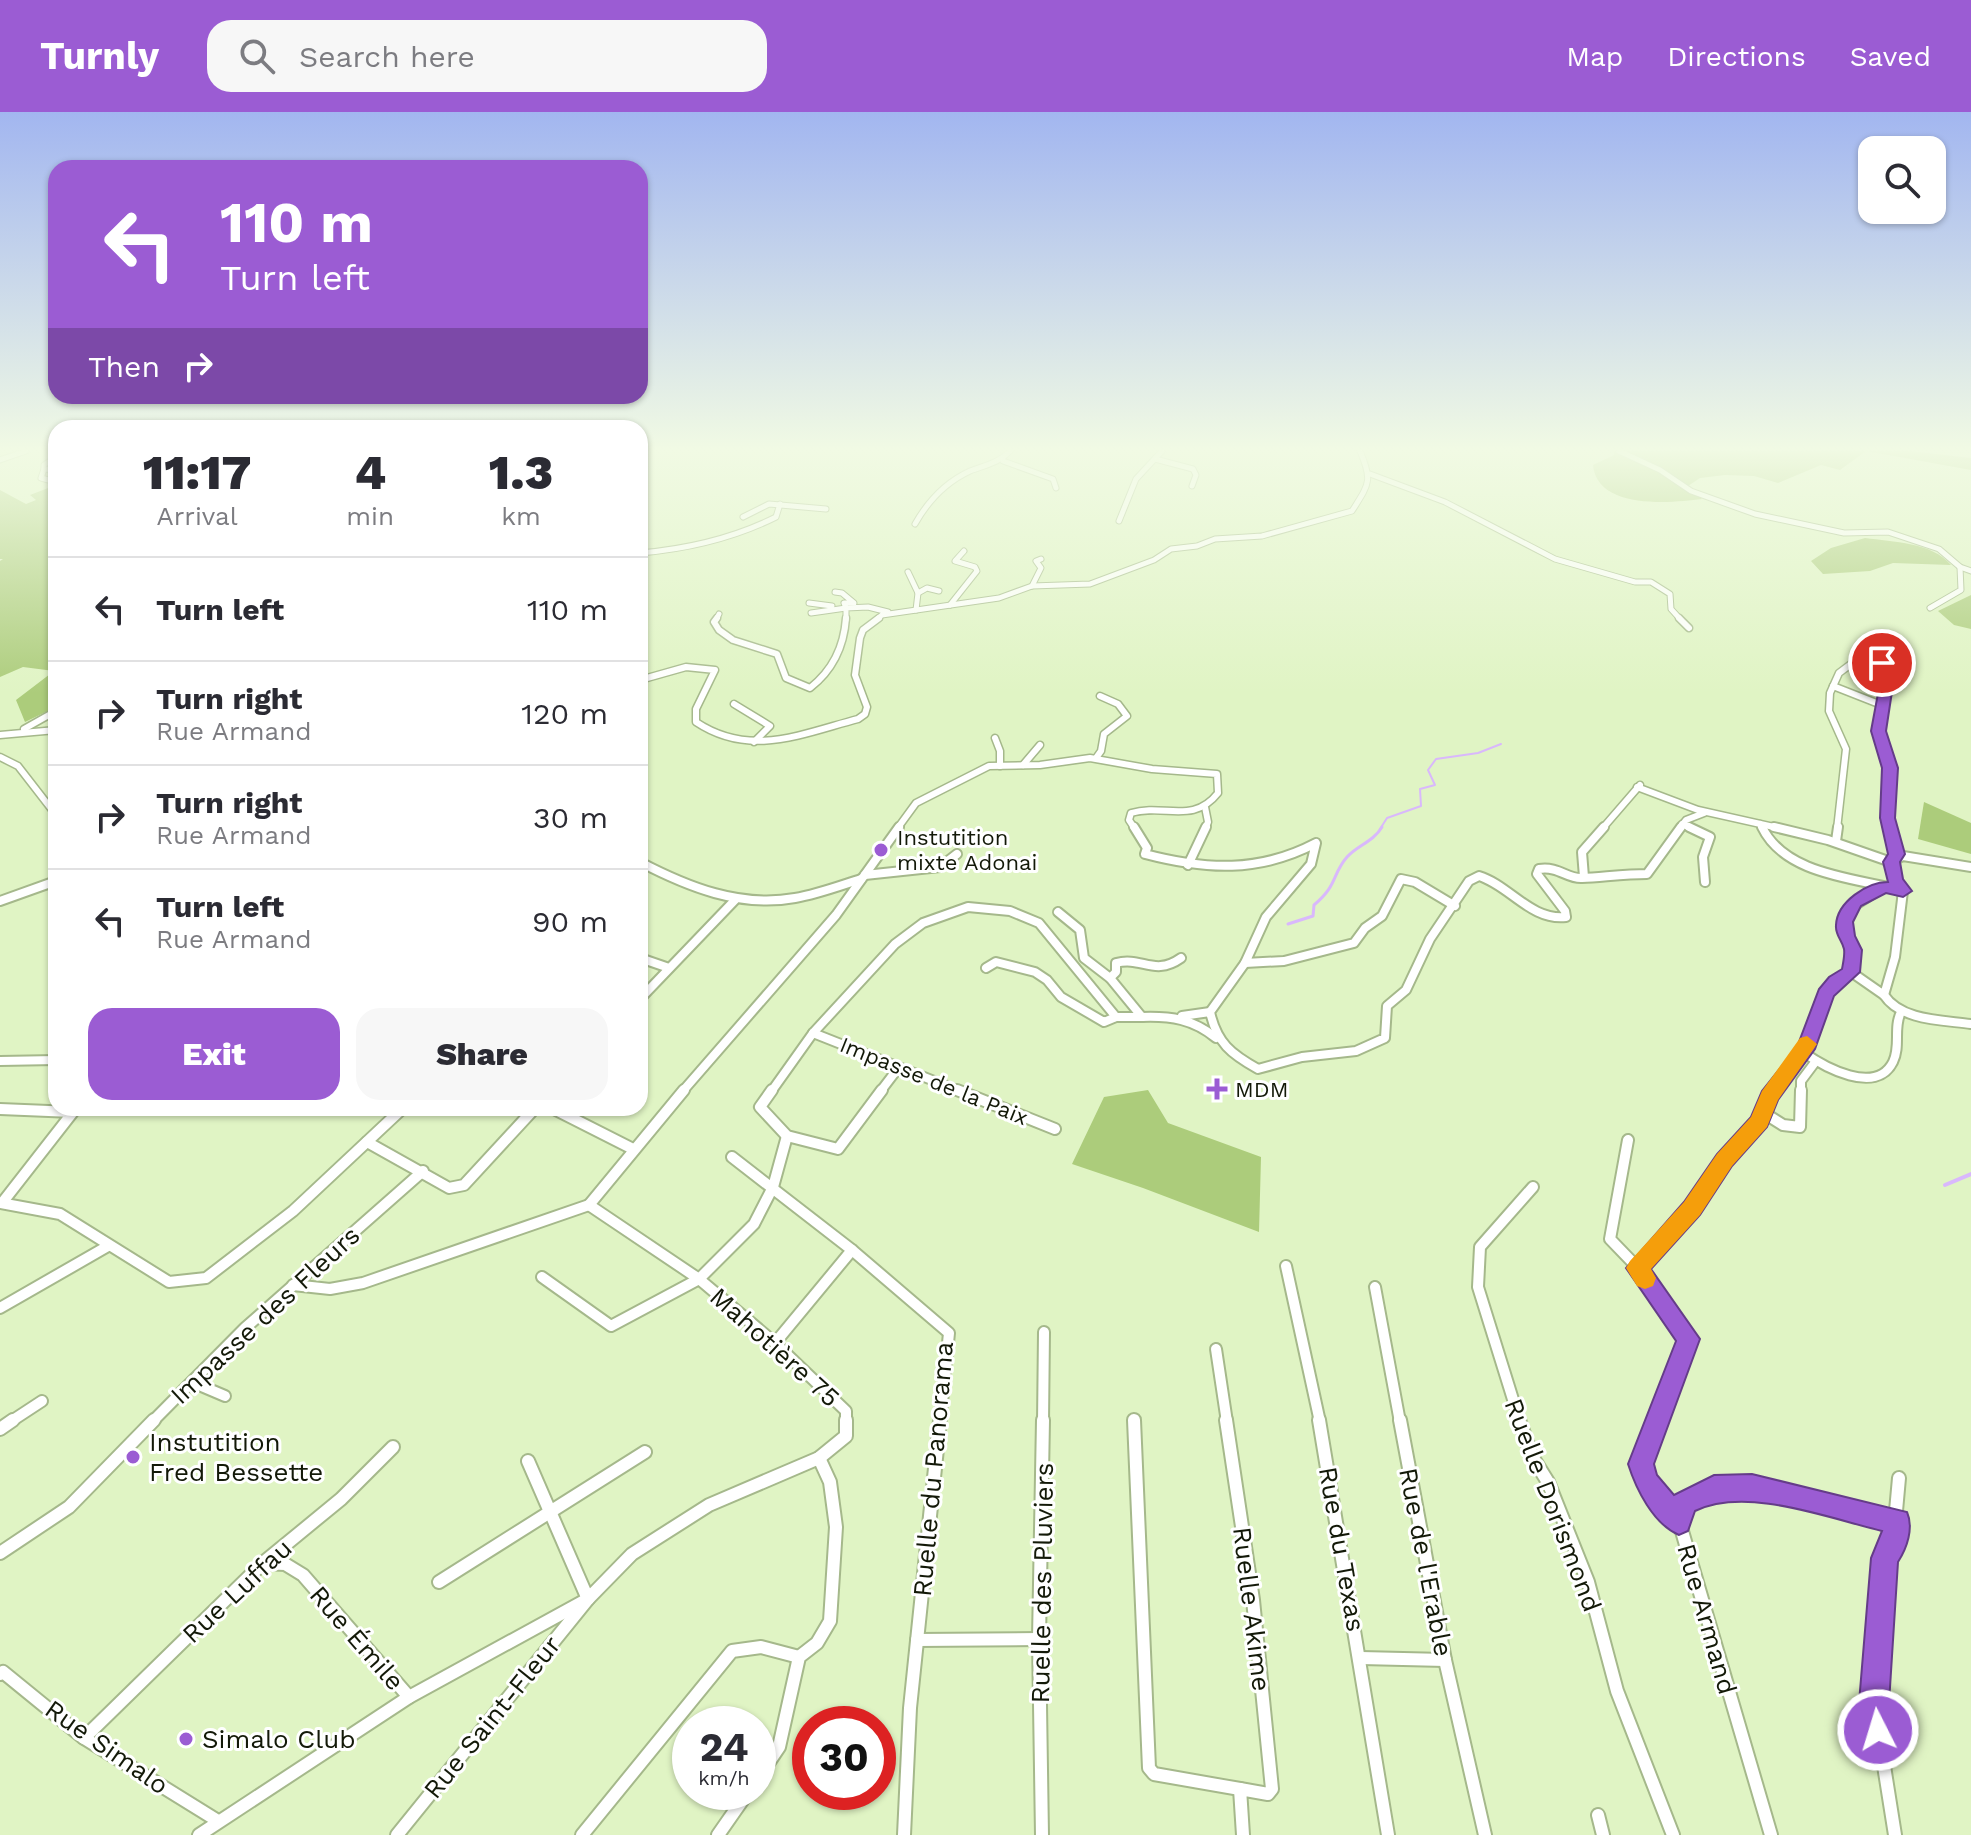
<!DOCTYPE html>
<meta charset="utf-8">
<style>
body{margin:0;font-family:"Work Sans",sans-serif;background:#f7f7f7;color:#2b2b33;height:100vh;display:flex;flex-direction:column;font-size:30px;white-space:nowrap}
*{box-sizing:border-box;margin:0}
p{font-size:26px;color:#7c7c81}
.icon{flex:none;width:44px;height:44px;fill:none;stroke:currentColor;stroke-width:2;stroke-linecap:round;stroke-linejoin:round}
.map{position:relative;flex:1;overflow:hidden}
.details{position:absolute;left:48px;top:308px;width:600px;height:696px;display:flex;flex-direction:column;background:#fff;border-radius:24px;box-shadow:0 2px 6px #0004}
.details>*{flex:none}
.hud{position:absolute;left:48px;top:48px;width:600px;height:244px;border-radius:24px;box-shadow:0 2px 6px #0004;background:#9b5cd3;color:#fff;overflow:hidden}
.buttons{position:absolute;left:1858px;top:24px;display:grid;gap:16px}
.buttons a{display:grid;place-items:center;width:88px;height:88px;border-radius:16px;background:#fff;box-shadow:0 2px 6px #0004;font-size:40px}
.speed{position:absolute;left:672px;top:1594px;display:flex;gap:16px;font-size:40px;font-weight:700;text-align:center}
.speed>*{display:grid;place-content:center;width:104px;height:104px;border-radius:50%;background:#fff;box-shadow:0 2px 6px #0004;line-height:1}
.speed small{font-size:20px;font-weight:400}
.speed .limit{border:12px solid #d22;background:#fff;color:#111}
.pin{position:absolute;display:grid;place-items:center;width:68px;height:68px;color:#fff;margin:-34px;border:4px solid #fff;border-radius:50%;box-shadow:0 2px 8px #0007}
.me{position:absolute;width:88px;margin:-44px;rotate:355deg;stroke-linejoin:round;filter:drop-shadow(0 0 6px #0008)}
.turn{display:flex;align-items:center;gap:28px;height:168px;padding:0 40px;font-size:36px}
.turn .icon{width:104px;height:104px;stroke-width:2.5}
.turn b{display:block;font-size:56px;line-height:68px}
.then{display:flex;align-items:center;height:76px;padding:0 40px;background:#0003;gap:16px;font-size:30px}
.eta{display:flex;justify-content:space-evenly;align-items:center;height:136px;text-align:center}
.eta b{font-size:48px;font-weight:800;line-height:56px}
.button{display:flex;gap:16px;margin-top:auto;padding:16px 40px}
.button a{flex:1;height:92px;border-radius:24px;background:#9b5cd3;color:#fff;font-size:32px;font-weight:800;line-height:92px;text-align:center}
.button a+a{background:#f7f7f7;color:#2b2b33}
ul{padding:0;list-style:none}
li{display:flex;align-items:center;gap:24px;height:104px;padding:0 40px;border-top:2px solid #e1e1e2}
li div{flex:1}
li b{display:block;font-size:30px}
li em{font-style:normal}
header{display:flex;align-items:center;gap:48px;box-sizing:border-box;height:112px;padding:0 40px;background:#9b5cd3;color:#fff}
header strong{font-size:38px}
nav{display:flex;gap:44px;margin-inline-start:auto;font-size:28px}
.search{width:560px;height:72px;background:#f7f7f7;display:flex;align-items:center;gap:20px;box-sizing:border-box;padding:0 28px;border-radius:24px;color:#7c7c81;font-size:30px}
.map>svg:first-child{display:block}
</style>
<header>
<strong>Turnly</strong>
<div class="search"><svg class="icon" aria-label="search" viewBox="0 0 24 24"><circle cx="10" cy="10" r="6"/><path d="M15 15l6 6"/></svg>Search here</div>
<nav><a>Map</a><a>Directions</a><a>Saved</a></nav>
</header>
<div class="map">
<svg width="1971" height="1723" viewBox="0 0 1971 1723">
<rect width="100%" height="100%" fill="#e0f4c4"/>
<g fill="#accc7b">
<path d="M1614,339H1910L1971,346V358L1866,339L1840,358L1821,353L1778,371L1754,364L1725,363L1700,366L1688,374L1702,387C1671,391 1597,398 1593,353L1614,343Z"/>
<path d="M56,373V398L52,400L56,402V595L25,610L16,588L54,559L23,555L0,565V449L3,447H0V378L26,392L36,388L30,383Z"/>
<path d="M1865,426C1893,430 1932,430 1951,453L1893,451L1870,459L1823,462L1811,449L1831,436Z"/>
<path d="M1971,483V517L1954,513L1938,499Z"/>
<path d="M1924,690L1971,711V742L1918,727Z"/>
<path d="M1148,978L1168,1011L1261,1045L1259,1120L1143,1076L1072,1052L1104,985Z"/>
</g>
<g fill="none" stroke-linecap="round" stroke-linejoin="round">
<path stroke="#d9b8fc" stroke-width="2" d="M1380,717L1387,706L1421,694L1420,677L1435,673L1428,658L1436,647L1478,641L1501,632"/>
<path stroke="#d9b8fc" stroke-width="3" d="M1288,812L1313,804L1314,793C1338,773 1332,762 1347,745C1358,733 1373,730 1382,715"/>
<path stroke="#d9b8fc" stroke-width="4" d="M1945,1073L1971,1062"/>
<defs>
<g id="street-far4">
<path d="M1619,339L1660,358L1691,379L1755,402L1844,421L1888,420L1939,437L1960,455L1971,459"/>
<path d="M56,345L44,353V357L56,358"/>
<path d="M1155,347L1193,357L1196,363L1192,374"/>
<path d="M0,348L26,339"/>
<path d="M1003,349L1053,367L1056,376"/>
<path d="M44,357L41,366L56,370"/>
<path d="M1370,362L1445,390L1555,447L1635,470H1651L1670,482L1671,497L1681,508"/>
<path d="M743,405L769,392L826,397"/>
<path d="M1119,409L1136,367L1162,339"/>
<path d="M915,412C928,389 946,370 970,359C985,353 999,351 1010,339"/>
<path d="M640,441C686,437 734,426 776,405L780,392"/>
<path d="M908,460L918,481L916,498"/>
<path d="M1032,474L1041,456L1036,449L1041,447"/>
<path d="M918,481L927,476L939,479"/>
<path d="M809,491L832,494"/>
<path d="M950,493L977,459L975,455L955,449L964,439"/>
<path d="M1930,496L1961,478L1960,455"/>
<path d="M811,501L846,496L844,491H854L842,481L835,480"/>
<path d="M716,508L719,502"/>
<path d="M846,508V496L868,495L888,500"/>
<path d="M876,508L882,503L999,486L1032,474L1090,472L1154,448L1171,437L1197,434L1215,427L1262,424L1352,399C1369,372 1373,369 1360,339"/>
</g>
<g id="street-far3">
<path d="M717,506L714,510L719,518L733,528L777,542L786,566L810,576C833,558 844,535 846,506"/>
<path d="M1679,506L1689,516"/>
<path d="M640,568L686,555L715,558L696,597V610C750,646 801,622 858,607L865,602L867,595L855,563L860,526L863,518L879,506"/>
<path d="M1833,574L1884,594"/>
<path d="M734,592L770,614L754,630"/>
<path d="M24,617L56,599"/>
<path d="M0,623L56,618"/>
<path d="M995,626L1000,639V654"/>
<path d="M0,645L18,654L56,703"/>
<path d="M1096,646L1101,639L1104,622L1127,604L1118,592L1100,584"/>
<path d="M1023,653L1040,633"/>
<path d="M1637,675L1698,698L1783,717"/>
<path d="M1682,712L1693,717"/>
<path d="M1760,712L1763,717"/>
<path d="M897,717L916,691L989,654L1040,653L1090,646L1152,657L1217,662L1218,681C1193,713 1164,691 1131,701L1129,708L1135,717"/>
<path d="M1205,717L1208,710L1205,695"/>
<path d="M1602,717L1640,673"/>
<path d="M1679,717L1686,708L1704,701"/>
<path d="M1837,717L1846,637L1829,599L1830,581L1839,561L1855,549L1882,551L1889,560C1887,577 1878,601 1879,616C1880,631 1890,645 1890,660C1890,679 1885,698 1890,717"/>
</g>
<g id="street-far2">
<path d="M1134,715L1147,736L1145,742C1206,758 1259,761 1316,731L1311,752L1266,805L1245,851L1284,849L1354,831L1365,816L1382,804L1401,767L1415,770L1455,794"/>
<path d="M1689,715L1710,725L1703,745L1705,770"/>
<path d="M1762,715C1785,763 1855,766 1901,778"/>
<path d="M1774,715L1828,728L1891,750L1903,744L1971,755"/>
<path d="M1836,729L1838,715"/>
<path d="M640,750C688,775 740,796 795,786C818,782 839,774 861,767"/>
<path d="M1188,753L1206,715"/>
<path d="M865,763L940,755L957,742"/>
<path d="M1584,765L1582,740L1604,715"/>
<path d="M0,789L56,769"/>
<path d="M1058,800L1080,818L1084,846L1110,866L1116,860V851C1142,844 1154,865 1181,846"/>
<path d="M640,846L669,856"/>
<path d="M1245,851L1210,900C1217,931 1231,942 1258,957L1302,945L1356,939L1385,926L1387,894L1406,878L1430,827L1469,769L1479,764C1509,773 1531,809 1566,805L1565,799L1537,762L1539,757C1559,754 1567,767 1582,766C1603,765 1625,762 1647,762L1681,715"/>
<path d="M986,856L996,850L1035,860L1047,868L1061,885L1104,910L1116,905H1142"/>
<path d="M1851,860L1884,883L1895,845L1903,779L1895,768L1891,750L1897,742L1890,715"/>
<path d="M1110,866L1142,905C1171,904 1193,907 1216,926"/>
<path d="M1884,883C1901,909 1943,908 1971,912"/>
<path d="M640,887L735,788"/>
<path d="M1182,904L1210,900"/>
<path d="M813,921L962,980"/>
<path d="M1803,940C1824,955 1876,984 1893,950C1901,934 1893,916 1901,900"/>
<path d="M0,949L56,948"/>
<path d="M682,980L836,803L899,715"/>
<path d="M771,980L813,921L895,832L923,811L968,795L1010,799L1039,811L1116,905"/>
<path d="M880,980L899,955"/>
<path d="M1773,980C1783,967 1794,953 1803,939C1823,908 1814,881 1851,860C1855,838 1841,818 1849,797L1884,775"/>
<path d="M1801,980V969L1816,949"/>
</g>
<g id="street-far1">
<path d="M684,978L589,1093L699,1167L775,1231L846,1299V1310"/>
<path d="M772,978L760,995L787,1024L838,1037L882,978"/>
<path d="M957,978L1055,1017"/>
<path d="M552,996L633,1037"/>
<path d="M0,997L73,1000L2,1091"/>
<path d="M1764,1001L1774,978"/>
<path d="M1628,1028L1610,1127L1638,1156"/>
<path d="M367,1030L449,1076L464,1073L535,996"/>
<path d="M732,1045L852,1138L949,1221L940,1310"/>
<path d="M0,1091L60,1102L169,1170L206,1166L293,1099L403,996"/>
<path d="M1286,1154L1320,1310"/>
<path d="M542,1165L611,1214L699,1167L754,1112L773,1075L787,1024"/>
<path d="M293,1173L330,1177L363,1171L589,1093"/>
<path d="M1375,1175L1400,1310"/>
<path d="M0,1196L108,1134"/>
<path d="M775,1231L852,1138"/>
<path d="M1216,1237L1227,1310"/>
<path d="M192,1270L225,1284"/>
<path d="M10,1310L42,1289"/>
<path d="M152,1310L245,1216L423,1059"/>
<path d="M1043,1310L1044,1220"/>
<path d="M1520,1310L1478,1175L1480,1135L1533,1075"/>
<path d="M1657,1310L1688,1227L1638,1156L1692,1096L1725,1048L1764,1001L1783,1013L1800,1015L1801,978"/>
</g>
<g id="street">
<path d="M1134,1308L1149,1656L1154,1662L1240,1677"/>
<path d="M1226,1308L1253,1488L1272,1677L1268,1682L1240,1677L1243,1723"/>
<path d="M1319,1308L1388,1723"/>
<path d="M1400,1308L1445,1548L1485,1723"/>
<path d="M1519,1308L1533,1346L1548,1370L1588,1470L1617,1579L1673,1723"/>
<path d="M1658,1308L1641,1352L1647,1370L1679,1409L1771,1723"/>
<path d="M0,1317L13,1308"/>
<path d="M1679,1409L1685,1390L1714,1376L1752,1375L1898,1409"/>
<path d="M0,1441L69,1395L154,1308"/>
<path d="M264,1451L285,1452L303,1463L409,1585"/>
<path d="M439,1470L645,1340"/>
<path d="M917,1528L1039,1527"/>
<path d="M1361,1546L1445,1548"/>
<path d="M0,1562L3,1560L84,1626L218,1709"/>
<path d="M84,1626L263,1451L341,1387L393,1335"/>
<path d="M758,1666L779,1635L799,1545L817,1531L830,1509L836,1415L830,1370L819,1346"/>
<path d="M1598,1703L1603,1723"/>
<path d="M199,1723L409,1585L588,1487L632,1442L709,1393L819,1346L846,1324V1308"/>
<path d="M397,1723L588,1487L528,1349"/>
<path d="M582,1723L732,1539L761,1535L799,1545"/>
<path d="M718,1723L748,1680"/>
<path d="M904,1723L910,1596L940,1308"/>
<path d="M1042,1723L1039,1527L1043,1308"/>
<path d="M1895,1723L1874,1591L1884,1446L1893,1432L1899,1366"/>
</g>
</defs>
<use href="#street-far4" stroke="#a5b88b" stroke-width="7"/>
<use href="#street-far3" stroke="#a5b88b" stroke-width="9"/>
<use href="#street-far2" stroke="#a5b88b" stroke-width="12"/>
<use href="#street-far1" stroke="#a5b88b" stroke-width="14"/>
<use href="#street" stroke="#a5b88b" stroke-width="16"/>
<use href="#street-far4" stroke="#fff" stroke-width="5"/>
<use href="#street-far3" stroke="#fff" stroke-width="6"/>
<use href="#street-far2" stroke="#fff" stroke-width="8"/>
<use href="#street-far1" stroke="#fff" stroke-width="10"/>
<use href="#street" stroke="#fff" stroke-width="12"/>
</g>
<linearGradient id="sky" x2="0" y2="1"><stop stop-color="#a2b6f0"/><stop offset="0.58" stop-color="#f1fae4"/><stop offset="1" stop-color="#f1fae4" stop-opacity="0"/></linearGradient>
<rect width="1971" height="581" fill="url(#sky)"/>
<path fill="#9b5cd3" stroke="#653c89" stroke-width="2" d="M1882,547L1887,548L1895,560L1886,619L1898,656L1895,706L1905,742L1900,750L1903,767L1912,779L1903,785L1886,781L1861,794L1853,810L1855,824L1862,838L1860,860L1834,884L1815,937L1778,988L1767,1015L1732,1054L1700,1103L1651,1157L1700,1227L1654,1352L1657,1363L1674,1383L1714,1363L1752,1362L1907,1400C1914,1416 1907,1436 1898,1450L1889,1591L1893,1618L1889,1628L1878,1633L1868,1628L1859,1591L1871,1446L1882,1419C1828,1406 1746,1374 1695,1399L1688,1419L1679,1423C1653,1412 1636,1377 1628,1352L1676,1229L1626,1156L1684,1090L1717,1042L1751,1005L1762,979L1797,935L1819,877L1829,865L1842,857C1843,851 1845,843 1844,837C1842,828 1835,823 1836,813C1837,790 1867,770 1888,770L1883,750L1888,742L1880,706L1882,656L1871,619L1882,560L1876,551Z"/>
<path fill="#f59e0b" d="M1807,924L1817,932L1778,988L1767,1015L1732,1054L1700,1103L1651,1157L1656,1166L1653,1174L1645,1177L1637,1174L1626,1156L1630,1149L1684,1090L1717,1042L1751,1005L1762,979L1800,926Z"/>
<g fill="#9b5cd3" stroke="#fff" stroke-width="3">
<circle cx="881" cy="738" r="8"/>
<path d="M1213 965h8v8h8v8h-8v8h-8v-8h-8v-8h8z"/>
<circle cx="133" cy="1345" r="8"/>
<circle cx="186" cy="1627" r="8"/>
</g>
<g text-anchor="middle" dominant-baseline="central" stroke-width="6" stroke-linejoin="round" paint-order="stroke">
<g font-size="22" fill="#131908" stroke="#fff" text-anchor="start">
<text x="897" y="725">Instutition<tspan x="897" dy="25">mixte Adonai</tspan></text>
<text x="1235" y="977">MDM</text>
</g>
<g font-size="22" fill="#131908" stroke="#fff">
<text transform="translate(934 969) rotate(22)">Impasse de la Paix</text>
</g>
<g font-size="26" fill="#131908" stroke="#fff">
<text transform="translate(265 1203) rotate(-43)">Impasse des Fleurs</text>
<text transform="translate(775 1235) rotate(42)">Mahotière 75</text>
<text transform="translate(933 1357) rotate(-85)">Ruelle du Panorama</text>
<text transform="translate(1553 1393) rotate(69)">Ruelle Dorismond</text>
<text transform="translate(1342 1437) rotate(80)">Rue du Texas</text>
<text transform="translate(1426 1450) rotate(79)">Rue de l'Erable</text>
<text transform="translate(1042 1471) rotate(-89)">Ruelle des Pluviers</text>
<text transform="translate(237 1479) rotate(-43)">Rue Luffau</text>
<text transform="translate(1252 1497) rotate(83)">Ruelle Akime</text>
<text transform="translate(1707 1507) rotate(74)">Rue Armand</text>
<text transform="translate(357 1526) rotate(49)">Rue Émile</text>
<text transform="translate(492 1605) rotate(-51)">Rue Saint-Fleur</text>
<text transform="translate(107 1635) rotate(35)">Rue Simalo</text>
</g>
<g font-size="26" fill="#131908" stroke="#fff" text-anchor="start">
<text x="149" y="1330">Instutition<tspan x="149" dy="30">Fred Bessette</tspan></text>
<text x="202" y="1627">Simalo Club</text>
</g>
</g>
</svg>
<div class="buttons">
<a><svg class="icon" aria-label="search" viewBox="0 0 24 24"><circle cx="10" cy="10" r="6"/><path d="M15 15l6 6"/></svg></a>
</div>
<div class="speed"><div>24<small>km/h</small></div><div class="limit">30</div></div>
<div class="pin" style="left:1882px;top:551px;background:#d93025"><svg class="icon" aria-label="arrive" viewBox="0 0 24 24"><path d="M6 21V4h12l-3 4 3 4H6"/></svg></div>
<svg class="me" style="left:1878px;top:1618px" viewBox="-20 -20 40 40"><circle r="17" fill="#9b5cd3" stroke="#fff" stroke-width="3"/><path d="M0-11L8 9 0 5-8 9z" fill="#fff"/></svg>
<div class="hud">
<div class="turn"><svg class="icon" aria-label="left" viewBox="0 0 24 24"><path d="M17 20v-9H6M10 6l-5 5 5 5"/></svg><div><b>110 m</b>Turn left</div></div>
<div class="then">Then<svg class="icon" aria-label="right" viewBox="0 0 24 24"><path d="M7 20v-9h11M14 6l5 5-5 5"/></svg></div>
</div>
<section class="details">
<div class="eta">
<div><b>11:17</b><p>Arrival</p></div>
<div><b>4</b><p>min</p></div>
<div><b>1.3</b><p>km</p></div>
</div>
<ul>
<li><svg class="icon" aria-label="left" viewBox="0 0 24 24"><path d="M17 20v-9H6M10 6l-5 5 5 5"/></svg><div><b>Turn left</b></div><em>110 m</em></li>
<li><svg class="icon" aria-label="right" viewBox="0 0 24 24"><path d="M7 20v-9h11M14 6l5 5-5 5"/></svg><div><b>Turn right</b><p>Rue Armand</p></div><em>120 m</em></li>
<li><svg class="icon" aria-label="right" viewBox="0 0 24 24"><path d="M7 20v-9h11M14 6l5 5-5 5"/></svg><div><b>Turn right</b><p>Rue Armand</p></div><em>30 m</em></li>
<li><svg class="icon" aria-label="left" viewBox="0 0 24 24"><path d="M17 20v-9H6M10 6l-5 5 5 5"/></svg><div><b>Turn left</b><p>Rue Armand</p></div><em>90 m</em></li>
</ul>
<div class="button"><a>Exit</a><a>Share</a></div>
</section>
</div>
